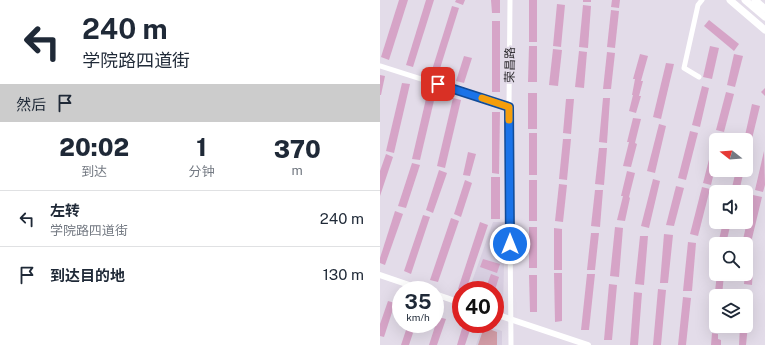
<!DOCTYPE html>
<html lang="zh">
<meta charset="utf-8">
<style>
body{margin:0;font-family:"Public Sans","Noto Sans SC",sans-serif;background:#f6f6f7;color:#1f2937;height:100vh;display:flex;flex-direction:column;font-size:15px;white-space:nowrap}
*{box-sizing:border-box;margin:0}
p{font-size:13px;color:#747a83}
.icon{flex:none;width:22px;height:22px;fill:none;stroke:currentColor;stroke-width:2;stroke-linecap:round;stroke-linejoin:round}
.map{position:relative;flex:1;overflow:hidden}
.details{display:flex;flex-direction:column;background:#fff;width:380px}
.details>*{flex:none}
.hud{background:#fff;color:#1f2937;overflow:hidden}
.needle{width:26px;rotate:287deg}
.fabs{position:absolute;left:329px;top:133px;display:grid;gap:8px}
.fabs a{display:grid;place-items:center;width:44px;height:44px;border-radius:6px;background:#fff;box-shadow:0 4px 16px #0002;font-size:20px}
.speed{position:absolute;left:12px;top:281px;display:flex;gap:8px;font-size:20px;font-weight:700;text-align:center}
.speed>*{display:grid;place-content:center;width:52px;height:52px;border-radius:50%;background:#fff;box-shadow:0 4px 16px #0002;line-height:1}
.speed small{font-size:10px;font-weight:400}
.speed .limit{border:6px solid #d22;background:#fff;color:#111}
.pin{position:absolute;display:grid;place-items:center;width:34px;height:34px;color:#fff;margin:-17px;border-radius:8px;box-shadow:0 2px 6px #0006}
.me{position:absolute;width:44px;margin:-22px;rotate:0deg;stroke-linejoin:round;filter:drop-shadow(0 0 3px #0008)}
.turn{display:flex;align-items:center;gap:14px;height:84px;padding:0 16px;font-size:18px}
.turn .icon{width:52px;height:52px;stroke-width:2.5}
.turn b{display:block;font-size:28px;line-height:34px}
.then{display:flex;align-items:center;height:38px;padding:0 16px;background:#0003;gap:8px;font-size:15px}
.eta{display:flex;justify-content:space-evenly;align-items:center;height:68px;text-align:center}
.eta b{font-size:24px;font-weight:800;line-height:28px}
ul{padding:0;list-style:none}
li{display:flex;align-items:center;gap:12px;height:56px;padding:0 16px;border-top:1px solid #e0e1e3}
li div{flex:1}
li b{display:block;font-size:15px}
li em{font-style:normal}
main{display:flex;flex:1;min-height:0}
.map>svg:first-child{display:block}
</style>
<main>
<section class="details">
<div class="hud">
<div class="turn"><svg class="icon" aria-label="left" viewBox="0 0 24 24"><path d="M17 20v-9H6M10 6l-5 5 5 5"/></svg><div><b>240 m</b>学院路四道街</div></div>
<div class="then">然后<svg class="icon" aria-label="arrive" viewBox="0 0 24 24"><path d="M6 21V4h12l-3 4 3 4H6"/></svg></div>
</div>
<div class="eta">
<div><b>20:02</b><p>到达</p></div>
<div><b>1</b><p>分钟</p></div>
<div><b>370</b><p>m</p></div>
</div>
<ul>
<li><svg class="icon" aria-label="left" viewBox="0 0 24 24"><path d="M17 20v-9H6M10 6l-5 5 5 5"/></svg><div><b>左转</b><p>学院路四道街</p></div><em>240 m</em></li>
<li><svg class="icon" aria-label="arrive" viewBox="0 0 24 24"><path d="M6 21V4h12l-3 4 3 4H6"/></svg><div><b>到达目的地</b></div><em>130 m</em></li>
</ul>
</section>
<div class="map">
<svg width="385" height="345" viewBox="0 0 385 345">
<rect width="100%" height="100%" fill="#e3dce9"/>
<g fill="#d8cfe1">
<path d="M113,222H125L123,308L115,306V290H89Z"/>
<path d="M103,325L122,331V345H96Z"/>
</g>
<path fill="#d39da7" d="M104,327L117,332V345H98Z"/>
<g fill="#d6a4c7">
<path d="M19,0H28L9,60L1,57Z"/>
<path d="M46,0H54L33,67L26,65Z"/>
<path d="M76,0H85L83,5L75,2Z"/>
<path d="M111,0H120V13H112Z"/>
<rect x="149" y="0" width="8" height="42"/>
<rect x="203" y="0" width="8" height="2"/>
<path d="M232,0H240L239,8L231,7Z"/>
<path d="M177,4L185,5L181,47L173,46Z"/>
<path d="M203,5L211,6L208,48L199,47Z"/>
<path d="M72,6L79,8L58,75L51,73Z"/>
<path d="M231,10L239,11L235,48L227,47Z"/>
<path d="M329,20L359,44L354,51L324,26Z"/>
<rect x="112" y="21" width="8" height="71"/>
<path d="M149,46H157V82H148Z"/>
<path d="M330,46L339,48L332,79L323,77Z"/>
<path d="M173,49L182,50L178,86L169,85Z"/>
<path d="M199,51L207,52L204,88L195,87Z"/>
<path d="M227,52L235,53L231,89H223Z"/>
<path d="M260,54L268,56L261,81H263L259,96H261L256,113L249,111L253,95H252L255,79H253Z"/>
<path d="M354,54L363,56L355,87L347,85Z"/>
<path d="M84,56L92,58L84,83L76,81Z"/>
<path d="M286,63L294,64L281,119L273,117Z"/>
<path d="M0,75L5,76L1,95H0Z"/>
<path d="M22,83L30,84L14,153L6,151Z"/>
<path d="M322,86L329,88L320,127L312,125Z"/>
<path d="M385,88V96L381,92Z"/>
<path d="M48,90L56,92L40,160L32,159Z"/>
<path d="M346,92L354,94L344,132L336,130Z"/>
<rect x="148" y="93" width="9" height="36"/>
<path d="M73,98L81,100L65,168L57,166Z"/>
<path d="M223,98H230L227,143L219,142Z"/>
<path d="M186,99H194L191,134L183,133Z"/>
<path d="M372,104L380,106L370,147H366V140H364Z"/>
<path d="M112,112H120L119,174L112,173Z"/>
<path d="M253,118L261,119L255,143L257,144L251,167L243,166L249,142H247Z"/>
<path d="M279,124L286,126L275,173L267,171Z"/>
<path d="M310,131L318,133L306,180L298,178Z"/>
<rect x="149" y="133" width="8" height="42"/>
<path d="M335,136L343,137L342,140H336V164L331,185L323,183Z"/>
<path d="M183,139H191L187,180L179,179Z"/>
<path d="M219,148H227L224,185L215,184Z"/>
<path d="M384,151L385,185L383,192L375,190Z"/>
<path d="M88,152L96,154L90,176L83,175Z"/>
<path d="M6,154L13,157L0,196V171Z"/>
<path d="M32,163L40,165L26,208L18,206Z"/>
<path d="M59,170L67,173L53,213L46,210Z"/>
<path d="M356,170H364L359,192H351Z"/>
<path d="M247,171L255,173L249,197L250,198L245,221L237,220L243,196H241Z"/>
<rect x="111" y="177" width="9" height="42"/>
<path d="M273,179L280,181L269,228L261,226Z"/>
<path d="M85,180L92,183L81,217L74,214Z"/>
<rect x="149" y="180" width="8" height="41"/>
<path d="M179,184L187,185L183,222L175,221Z"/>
<path d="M296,186L304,188L294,226L286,225Z"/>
<path d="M322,187L330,189L318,236L310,234Z"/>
<path d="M215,190H223L220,227L211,226Z"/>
<path d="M373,195L382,197L369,251L366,250V244H362Z"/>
<path d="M15,211L23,214L5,265L0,263V258Z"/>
<path d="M43,215L50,217L31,274L24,271Z"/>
<path d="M71,218L79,221L58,282L50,280Z"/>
<path d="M100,222L108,225L86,290H81L78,289Z"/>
<path d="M343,222H351L346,244H338Z"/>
<rect x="149" y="227" width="8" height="41"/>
<path d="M235,227L243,228L239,277L230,276Z"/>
<path d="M174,228L182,229V270H174Z"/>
<path d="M211,233H219L215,270H207Z"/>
<path d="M284,234L293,235L288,283H280Z"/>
<path d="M260,236H268L264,285L255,284Z"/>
<path d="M308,242L316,243L312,291H303Z"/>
<path d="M103,259L120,264L117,273L100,267Z"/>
<path d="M366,267H373L372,285L364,284L365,274H366Z"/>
<path d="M174,273H182V321L175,322Z"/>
<path d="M111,274L119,277L115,290H105Z"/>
<path d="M207,274H215L209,330H201Z"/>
<path d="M337,274H344L342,296H336V324H330L334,300Z"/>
<path d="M149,275H157V312H150Z"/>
<path d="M229,284L237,285L232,340H224Z"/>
<path d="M278,289L286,290L281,345H273Z"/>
<path d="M254,292L262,293L258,345H250Z"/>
<path d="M366,295L369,296L367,317H366Z"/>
<path d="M303,297L311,298L306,345H298Z"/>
<path d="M8,301L15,303L4,337L0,336V324Z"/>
<path d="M58,317L66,319L57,345H49Z"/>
<path d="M28,324H36L29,345H21Z"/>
<path d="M83,325L91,327L85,345H77Z"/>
<path d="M366,325H368L366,345H359L360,326H366Z"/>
<path d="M332,333L338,334V339L341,340V345H331Z"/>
</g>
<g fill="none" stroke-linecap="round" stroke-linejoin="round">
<g stroke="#fff" stroke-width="5">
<path d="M130,0L129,107L131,345"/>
<path d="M0,66L129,107"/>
<path d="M319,77L304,68L318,5L322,0"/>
</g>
<g stroke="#fff" stroke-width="6">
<path d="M0,275L44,290"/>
<path d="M55,294L81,303"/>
<path d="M115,314L208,345"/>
</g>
<g stroke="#fff" stroke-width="7">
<path d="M350,0L385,30"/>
<path d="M365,0L385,17"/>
<path d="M375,0L385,9"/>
</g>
</g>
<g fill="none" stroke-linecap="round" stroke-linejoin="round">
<defs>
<path id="route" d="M58,84L129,107L130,244"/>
</defs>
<use href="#route" stroke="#114b97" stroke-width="10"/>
<use href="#route" stroke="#1a73e8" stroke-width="7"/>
<path stroke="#f59e0b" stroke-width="7" d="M102,98L129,107V120"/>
</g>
<g text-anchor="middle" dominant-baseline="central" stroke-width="4" stroke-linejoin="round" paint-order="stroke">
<g font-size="12" fill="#2c2a2e" stroke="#e3dce9">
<text transform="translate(130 65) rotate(-89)">荣昌路</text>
</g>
</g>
</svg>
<div class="fabs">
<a><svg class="needle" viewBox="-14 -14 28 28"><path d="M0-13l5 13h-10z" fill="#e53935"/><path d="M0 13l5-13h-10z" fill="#747a83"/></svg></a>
<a><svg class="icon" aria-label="sound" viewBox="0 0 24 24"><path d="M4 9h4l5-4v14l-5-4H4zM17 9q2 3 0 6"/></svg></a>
<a><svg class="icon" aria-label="search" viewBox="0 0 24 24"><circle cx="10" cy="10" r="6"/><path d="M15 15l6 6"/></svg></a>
<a><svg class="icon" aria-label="layers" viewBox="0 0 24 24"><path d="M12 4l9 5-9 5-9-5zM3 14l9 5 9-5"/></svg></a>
</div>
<div class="speed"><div>35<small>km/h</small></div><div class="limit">40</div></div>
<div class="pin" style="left:58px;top:84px;background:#d93025"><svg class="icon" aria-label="arrive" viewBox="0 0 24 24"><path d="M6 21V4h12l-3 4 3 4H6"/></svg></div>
<svg class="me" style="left:130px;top:244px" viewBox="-20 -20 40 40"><circle r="17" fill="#1a73e8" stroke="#fff" stroke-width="3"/><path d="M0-11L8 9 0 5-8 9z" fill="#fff"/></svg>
</div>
</main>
